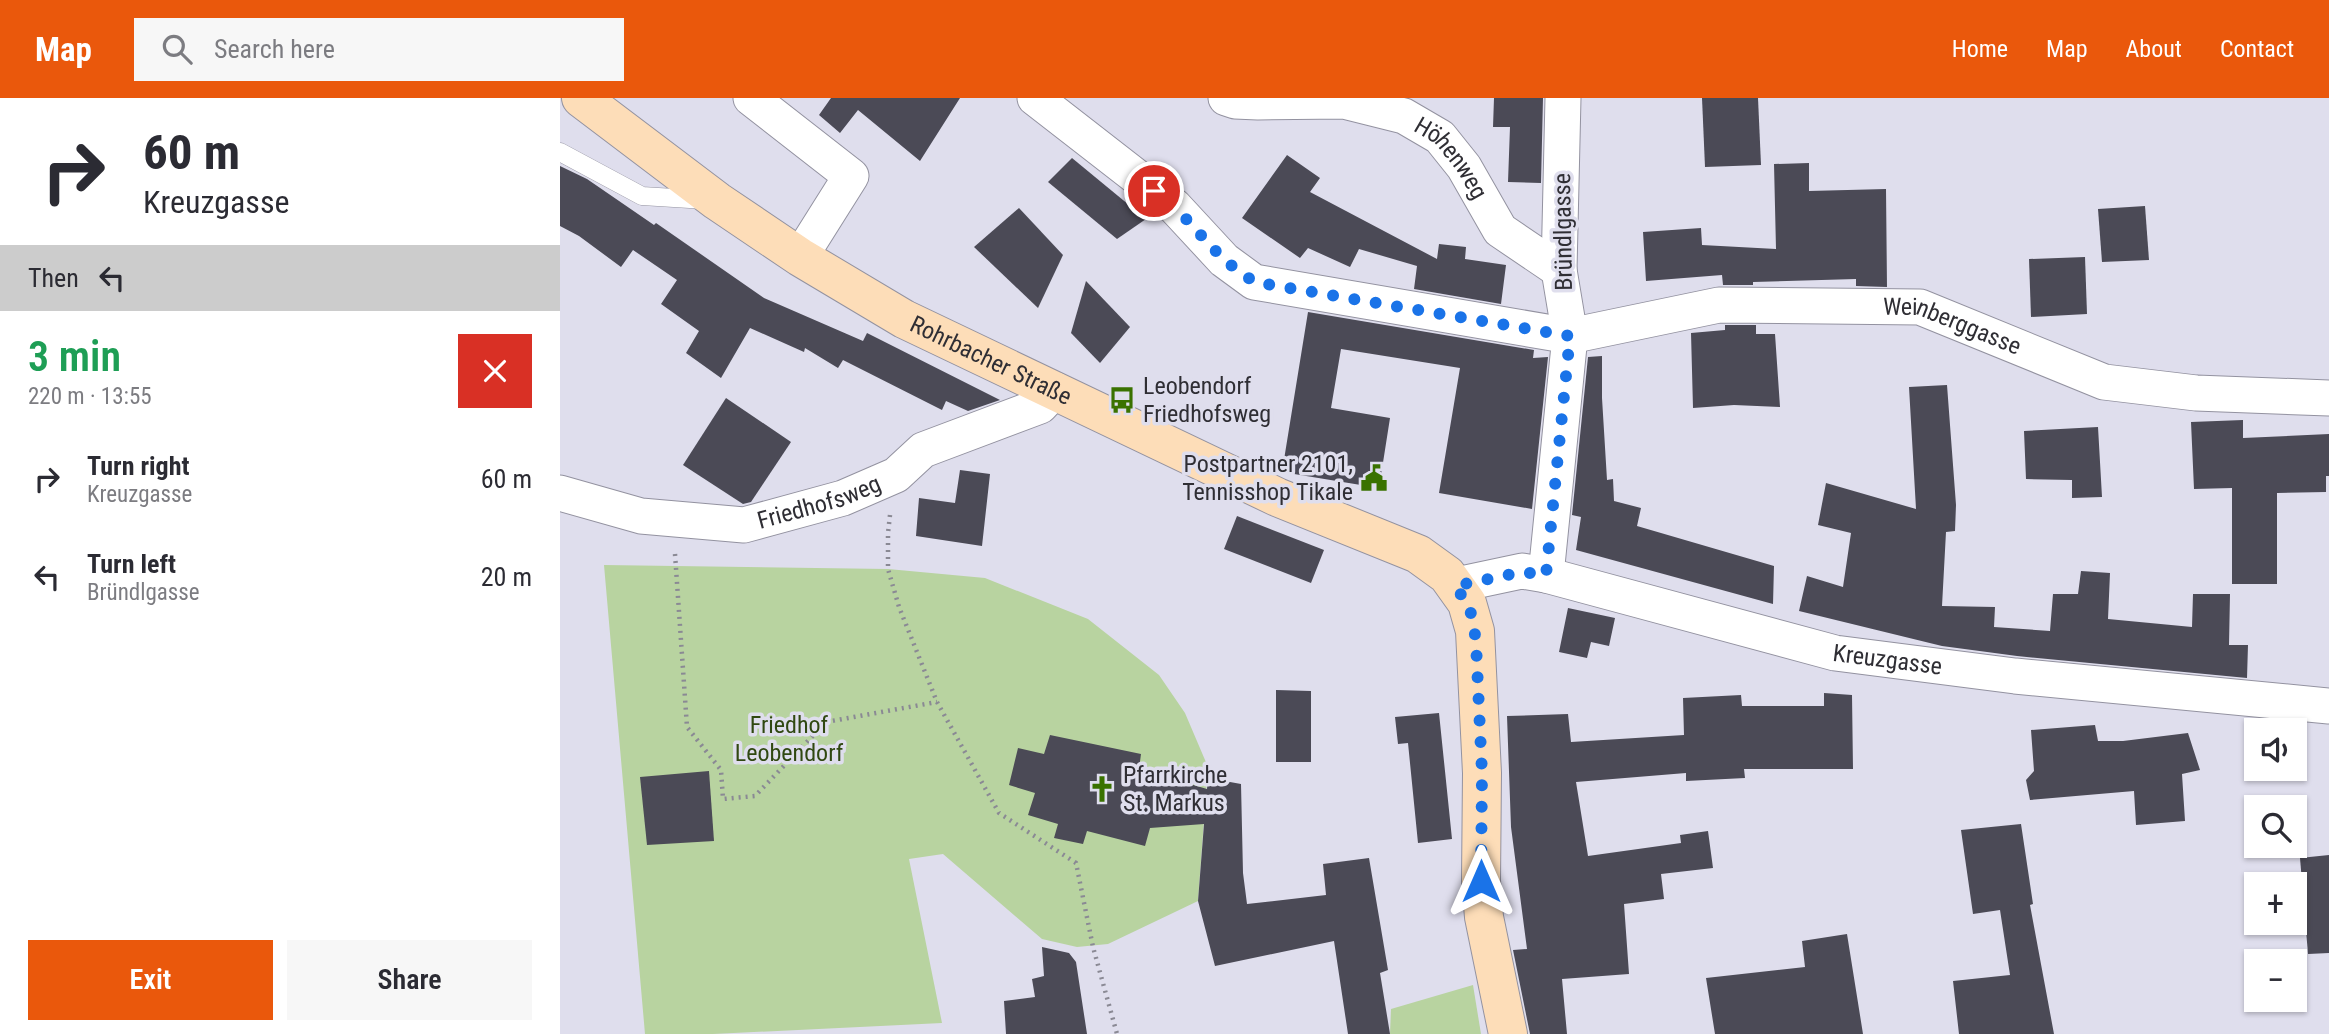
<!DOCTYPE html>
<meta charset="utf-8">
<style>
body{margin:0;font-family:"Roboto Condensed",sans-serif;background:#f7f7f7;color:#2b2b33;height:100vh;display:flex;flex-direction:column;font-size:26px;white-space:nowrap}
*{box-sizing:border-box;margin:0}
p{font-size:23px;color:#7c7c81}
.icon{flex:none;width:38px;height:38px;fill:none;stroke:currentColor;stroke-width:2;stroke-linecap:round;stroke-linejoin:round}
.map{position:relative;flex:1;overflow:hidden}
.sheet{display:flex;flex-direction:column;background:#fff;width:560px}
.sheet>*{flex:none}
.hud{background:#fff;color:#2b2b33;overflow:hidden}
.controls{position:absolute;left:1684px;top:620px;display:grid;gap:14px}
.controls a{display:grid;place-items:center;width:63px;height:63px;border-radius:0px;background:#fff;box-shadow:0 2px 5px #0004;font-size:35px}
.pin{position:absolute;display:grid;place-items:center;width:60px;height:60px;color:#fff;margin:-30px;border:4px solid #fff;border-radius:50%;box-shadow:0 2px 7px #0007}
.me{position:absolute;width:77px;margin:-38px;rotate:0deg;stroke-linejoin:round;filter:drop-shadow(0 0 5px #0008)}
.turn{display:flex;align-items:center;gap:24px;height:147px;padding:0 28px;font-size:32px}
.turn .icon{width:91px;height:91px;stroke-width:2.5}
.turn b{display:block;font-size:49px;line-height:60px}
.then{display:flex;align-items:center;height:66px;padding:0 28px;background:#0003;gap:14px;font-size:26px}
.round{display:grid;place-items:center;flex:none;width:74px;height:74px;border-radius:0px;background:#f7f7f7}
.overview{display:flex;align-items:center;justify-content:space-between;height:119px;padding:0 28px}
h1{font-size:42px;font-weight:600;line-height:52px;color:#1e9e55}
.primary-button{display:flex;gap:14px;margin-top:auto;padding:14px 28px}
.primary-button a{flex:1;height:80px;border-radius:0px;background:#ea580c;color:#fff;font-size:28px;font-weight:600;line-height:80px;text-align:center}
.primary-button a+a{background:#f7f7f7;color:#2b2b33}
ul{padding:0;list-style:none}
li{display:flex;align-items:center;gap:21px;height:98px;padding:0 28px}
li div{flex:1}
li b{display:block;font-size:26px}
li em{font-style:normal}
header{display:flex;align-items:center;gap:42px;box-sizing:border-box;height:98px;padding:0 35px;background:#ea580c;color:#fff}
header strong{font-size:33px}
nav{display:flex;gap:38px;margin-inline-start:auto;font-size:24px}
.search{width:490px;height:63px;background:#f7f7f7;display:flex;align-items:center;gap:18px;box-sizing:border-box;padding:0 24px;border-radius:0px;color:#7c7c81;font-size:26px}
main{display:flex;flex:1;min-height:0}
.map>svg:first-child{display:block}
</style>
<header>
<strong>Map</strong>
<div class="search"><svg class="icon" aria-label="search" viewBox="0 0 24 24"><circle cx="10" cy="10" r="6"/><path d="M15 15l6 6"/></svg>Search here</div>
<nav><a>Home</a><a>Map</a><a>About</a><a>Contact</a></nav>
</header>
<main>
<section class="sheet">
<div class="hud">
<div class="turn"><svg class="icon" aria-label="right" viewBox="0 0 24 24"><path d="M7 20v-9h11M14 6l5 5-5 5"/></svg><div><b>60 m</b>Kreuzgasse</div></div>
<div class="then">Then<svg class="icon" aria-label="left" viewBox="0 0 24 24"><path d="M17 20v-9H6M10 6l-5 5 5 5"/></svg></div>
</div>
<div class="overview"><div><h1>3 min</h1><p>220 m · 13:55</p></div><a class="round" style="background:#d93025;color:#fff"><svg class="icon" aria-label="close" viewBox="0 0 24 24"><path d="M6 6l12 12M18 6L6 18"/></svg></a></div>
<ul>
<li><svg class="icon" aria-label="right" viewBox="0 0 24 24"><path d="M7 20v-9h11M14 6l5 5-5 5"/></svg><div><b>Turn right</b><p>Kreuzgasse</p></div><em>60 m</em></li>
<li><svg class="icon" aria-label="left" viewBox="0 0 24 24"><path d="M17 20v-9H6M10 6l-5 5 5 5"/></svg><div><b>Turn left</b><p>Bründlgasse</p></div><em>20 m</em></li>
</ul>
<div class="primary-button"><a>Exit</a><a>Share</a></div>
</section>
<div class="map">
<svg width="1769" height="936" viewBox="0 0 1769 936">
<rect width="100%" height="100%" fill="#dfdeed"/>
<g fill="#b8d3a0">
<path d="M44,467L328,471L425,480L528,521L599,577L625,615L648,669L638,803L548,846L517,849L482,841L383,756L349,761L382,925L153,936H85Z"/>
<path d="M913,887L921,936H830L831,911Z"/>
</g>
<g fill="#4b4a56">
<path d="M271,0H400L360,63L298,12L280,35L259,17Z"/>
<path d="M934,0H983L981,85L948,84L950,29H933Z"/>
<path d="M1142,0H1198L1201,67L1145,69Z"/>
<path d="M727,57L760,80L750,94L877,161L879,146L906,149L905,161L946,167L941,206L854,191L857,168L799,151L790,169L748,150L740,160L682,120Z"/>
<path d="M512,60L586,121L557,141L488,84Z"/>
<path d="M1249,65V93L1326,91L1327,189L1296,188V181L1193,184V187H1163L1162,177L1086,183L1083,134L1141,130L1142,147L1216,151L1214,66Z"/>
<path d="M0,68L27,81L94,127L96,125L204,200L303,243L307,235L440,302L408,313L386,303L382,312L283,262L278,270L245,250L244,254L190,230L161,280L126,255L139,233L101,206L117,182L73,152L61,169L19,138L0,128Z"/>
<path d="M1585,108L1589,162L1542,164L1538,111Z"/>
<path d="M459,110L503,157L478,210L414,149Z"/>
<path d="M1525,159L1527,216L1471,219L1469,161Z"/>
<path d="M526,183L570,229L540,265L511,235Z"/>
<path d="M748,214L974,252L973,260L988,259L972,411L879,395L900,270L781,251L771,310L830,320L819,390L722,374Z"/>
<path d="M1165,227H1196V236H1215L1220,309L1174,307L1133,310L1131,235L1165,232Z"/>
<path d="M1042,258V300L1047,382L1053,381L1054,403L1081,410L1077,428L1214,468L1213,506L1016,452L1021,419L1012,417L1028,259Z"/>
<path d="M1387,287L1396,407L1395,433L1386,434L1382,508L1435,509L1434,529L1490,533L1493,496H1518L1521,473L1550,475L1548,521L1632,529L1633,496H1670L1669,547H1688L1687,580L1457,558L1382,548L1239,513L1247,478L1283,489L1291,435L1258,427L1266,385L1356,411L1349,289Z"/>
<path d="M166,300L231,344L191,404L183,406L123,367Z"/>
<path d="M1683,322V340L1769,336V378H1766V394L1717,395V486H1672V390L1634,391L1631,324Z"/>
<path d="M1538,329L1542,399L1512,400V382L1466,381L1464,333Z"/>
<path d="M400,372L430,376L422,448L356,438L359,400L395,405Z"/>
<path d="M677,418L764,452L751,485L664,451Z"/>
<path d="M1008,510L1055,520L1049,548L1031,544L1027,560L999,554Z"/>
<path d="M716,592L751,593V664H716Z"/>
<path d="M1264,595L1292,597L1293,671H1184L1185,680L1126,683V675L1016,684L1028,758L1121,745L1120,737L1148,733L1153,770L1101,776L1104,801L1064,806L1069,876L1002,881L1007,936H970L953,852L967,851L951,729L947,618L1008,616L1011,644L1124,637L1123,600L1181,597L1182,608H1264Z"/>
<path d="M879,615L892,741L858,745L848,645L838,646L835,619Z"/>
<path d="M1535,627L1538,643H1563L1628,635L1640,672L1622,676L1625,723L1576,727L1574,693L1470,702L1466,682L1474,673L1471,632Z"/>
<path d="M490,637L581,656L579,671L647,691L648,680L681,686L683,775L687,806L766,797L763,766L809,760L828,872L820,875L830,936H788L774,843L655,868L638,803L644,726L590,730L585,748L527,733L523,746L494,740L498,726L468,717L475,695L449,687L458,650L484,656Z"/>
<path d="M149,673L154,743L87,747L80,679Z"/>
<path d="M1461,726L1473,806L1470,807L1494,936H1399L1393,883L1450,877L1440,812L1413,816L1401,732Z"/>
<path d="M1769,757V855L1748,856L1740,760Z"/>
<path d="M1287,836L1303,936H1155L1146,880L1245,869L1242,843Z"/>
<path d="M482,849L509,855L516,864L527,936H446L444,903L475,899L472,881L484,878Z"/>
</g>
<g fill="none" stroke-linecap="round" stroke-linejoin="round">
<defs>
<path id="lane" d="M0,54L82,98L146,102"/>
<g id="street">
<path d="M191,0L291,78L240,159"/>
<path id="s1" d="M475,0L614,108L664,162L694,184L1010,238L1159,207L1360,209L1544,284L1636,295L1769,300"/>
<path id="s2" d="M666,0L675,3L698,4L784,3L844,18L880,39L904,69L940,132L999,172"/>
<path id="s3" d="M0,395L81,418L184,427L283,400L336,377L363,352L480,308L495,292"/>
<path d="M986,477L1010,238L999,172L1003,0"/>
<path id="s4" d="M896,487L962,473L986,477L1275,555L1455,578L1769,608"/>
</g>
<g id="secondary">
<path id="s5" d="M21,0L157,103L240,159L344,221L717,399L858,456L887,477L907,505L915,533L922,675L921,783L924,819L948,936"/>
</g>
</defs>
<use href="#lane" stroke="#9392a0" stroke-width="19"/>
<use href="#street" stroke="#9392a0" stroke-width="37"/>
<use href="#secondary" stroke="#9392a0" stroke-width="40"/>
<g stroke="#8a8994" stroke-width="4.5" stroke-dasharray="2 5" stroke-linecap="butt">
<path d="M330,417L328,435V471L339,509L377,604L439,715L516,765L533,849L557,936"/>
<path d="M115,456L127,629L161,672L163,701L195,698L266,624L377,604"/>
</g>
<use href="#lane" stroke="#fff" stroke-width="18"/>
<use href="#street" stroke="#fff" stroke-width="35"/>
<use href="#secondary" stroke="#fdddb8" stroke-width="38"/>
</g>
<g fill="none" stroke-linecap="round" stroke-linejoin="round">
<path stroke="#1a73e8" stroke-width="12" stroke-dasharray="0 21.6" d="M594,93L614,108L664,162L694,184L1010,238L986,477L962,474L895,488L907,505L913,521L916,545L922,675L921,783"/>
</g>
<defs>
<symbol id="bus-bare" viewBox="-9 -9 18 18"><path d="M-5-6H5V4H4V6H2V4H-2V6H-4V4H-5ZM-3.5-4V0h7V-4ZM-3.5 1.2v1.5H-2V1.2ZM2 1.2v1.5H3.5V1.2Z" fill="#3a7200" stroke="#dfdeed" stroke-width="2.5" paint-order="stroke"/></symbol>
<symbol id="civic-bare" viewBox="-9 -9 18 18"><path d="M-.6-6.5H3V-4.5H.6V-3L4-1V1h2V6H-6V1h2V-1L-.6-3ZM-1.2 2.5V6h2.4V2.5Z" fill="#3a7200" stroke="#dfdeed" stroke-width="2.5" paint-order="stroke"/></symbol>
<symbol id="church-bare" viewBox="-9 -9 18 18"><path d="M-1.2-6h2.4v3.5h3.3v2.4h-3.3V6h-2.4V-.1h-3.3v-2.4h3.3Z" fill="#3a7200" stroke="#dfdeed" stroke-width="2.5" paint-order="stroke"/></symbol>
</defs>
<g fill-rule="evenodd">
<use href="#bus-bare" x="543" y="283" width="38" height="38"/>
<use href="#civic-bare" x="795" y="361" width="38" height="38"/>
<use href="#church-bare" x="523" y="672" width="38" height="38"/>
</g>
<g text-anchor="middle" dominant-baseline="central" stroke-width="7" stroke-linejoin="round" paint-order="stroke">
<g font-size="24" fill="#2f2e34" stroke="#dfdeed">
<text stroke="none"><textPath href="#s2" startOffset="245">Höhenweg</textPath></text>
<text transform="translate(1003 134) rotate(-91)">Bründlgasse</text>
<text stroke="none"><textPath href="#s1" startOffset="996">Weinberggasse</textPath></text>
<text stroke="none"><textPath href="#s5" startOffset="488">Rohrbacher Straße</textPath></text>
<text stroke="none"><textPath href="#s3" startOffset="266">Friedhofsweg</textPath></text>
<text stroke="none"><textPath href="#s4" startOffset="444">Kreuzgasse</textPath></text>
</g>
<g font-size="24" fill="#2f2e34" stroke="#dfdeed" text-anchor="start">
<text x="583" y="288">Leobendorf<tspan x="583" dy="28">Friedhofsweg</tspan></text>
<text x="793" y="366" text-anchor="end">Postpartner 2101,<tspan x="793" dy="28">Tennisshop Tikale</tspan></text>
<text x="563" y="677">Pfarrkirche<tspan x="563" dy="28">St. Markus</tspan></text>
</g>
<g font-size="24" fill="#304811" stroke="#dfdeed">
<text x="229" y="627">Friedhof<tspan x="229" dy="28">Leobendorf</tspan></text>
</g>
</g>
</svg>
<div class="controls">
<a><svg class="icon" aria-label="sound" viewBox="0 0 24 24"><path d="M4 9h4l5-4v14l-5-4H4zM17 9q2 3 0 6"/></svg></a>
<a><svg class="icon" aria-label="search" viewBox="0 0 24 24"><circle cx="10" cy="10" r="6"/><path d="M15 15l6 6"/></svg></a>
<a>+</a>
<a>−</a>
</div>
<div class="pin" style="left:594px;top:93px;background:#d93025"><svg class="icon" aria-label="arrive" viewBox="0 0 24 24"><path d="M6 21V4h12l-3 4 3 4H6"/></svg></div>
<svg class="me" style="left:921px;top:783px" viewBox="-20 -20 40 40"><path d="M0-17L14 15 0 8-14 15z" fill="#1a73e8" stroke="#fff" stroke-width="4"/></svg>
</div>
</main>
